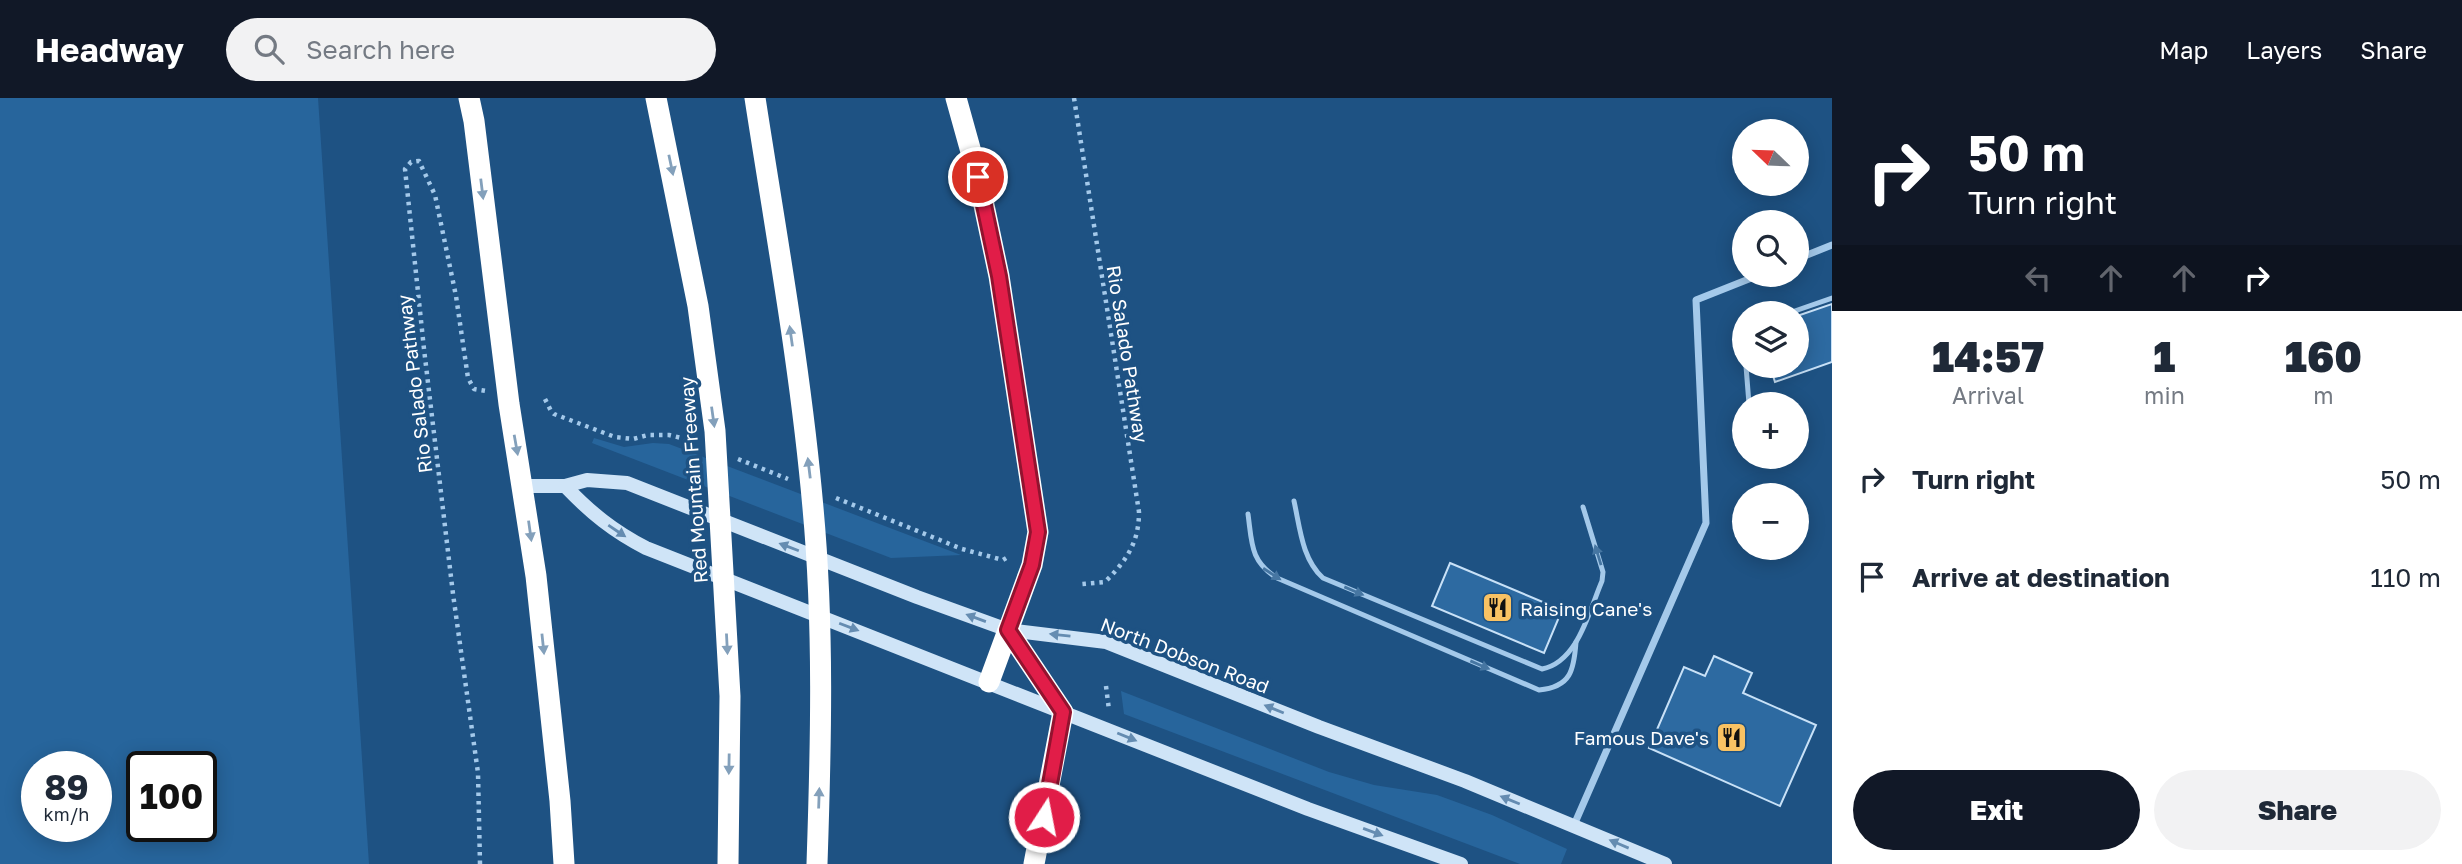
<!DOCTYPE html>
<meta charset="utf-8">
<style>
body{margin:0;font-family:"Golos Text",sans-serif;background:#f2f2f3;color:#1f2937;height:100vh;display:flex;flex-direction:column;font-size:26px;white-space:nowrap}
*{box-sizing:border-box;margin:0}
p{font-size:23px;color:#747a83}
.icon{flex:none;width:38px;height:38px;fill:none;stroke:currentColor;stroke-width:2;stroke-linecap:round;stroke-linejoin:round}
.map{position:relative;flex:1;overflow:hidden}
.drawer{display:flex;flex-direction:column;background:#fff;width:630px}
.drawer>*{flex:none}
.banner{background:#111827;color:#fff;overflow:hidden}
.needle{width:46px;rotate:293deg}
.buttons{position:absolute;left:1732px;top:21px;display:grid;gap:14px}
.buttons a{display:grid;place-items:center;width:77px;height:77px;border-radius:50%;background:#fff;box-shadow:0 4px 18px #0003;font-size:35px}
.speed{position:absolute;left:21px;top:653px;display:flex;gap:14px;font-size:35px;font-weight:700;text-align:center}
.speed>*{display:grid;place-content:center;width:91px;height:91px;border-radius:50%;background:#fff;box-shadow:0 4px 18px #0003;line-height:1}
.speed small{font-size:18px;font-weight:400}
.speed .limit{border:4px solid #111;border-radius:10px;background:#fff;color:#111}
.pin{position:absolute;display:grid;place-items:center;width:60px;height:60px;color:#fff;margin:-30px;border:4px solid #fff;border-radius:50%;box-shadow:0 2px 7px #0007}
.me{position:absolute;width:77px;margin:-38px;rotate:11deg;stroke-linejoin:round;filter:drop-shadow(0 0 5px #0008)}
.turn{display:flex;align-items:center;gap:24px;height:147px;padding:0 21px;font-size:32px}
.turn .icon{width:91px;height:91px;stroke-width:2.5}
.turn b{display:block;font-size:49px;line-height:60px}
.lanes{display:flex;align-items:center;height:66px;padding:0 21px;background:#0003;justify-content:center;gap:35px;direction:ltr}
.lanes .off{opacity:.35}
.eta{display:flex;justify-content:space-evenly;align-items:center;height:119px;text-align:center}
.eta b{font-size:42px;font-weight:800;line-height:49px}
.button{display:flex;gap:14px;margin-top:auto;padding:14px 21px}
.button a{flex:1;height:80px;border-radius:42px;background:#111827;color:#fff;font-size:28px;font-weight:800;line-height:80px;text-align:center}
.button a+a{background:#f2f2f3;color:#1f2937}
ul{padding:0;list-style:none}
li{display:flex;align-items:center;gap:21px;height:98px;padding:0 21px}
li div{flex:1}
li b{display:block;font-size:26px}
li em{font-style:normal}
header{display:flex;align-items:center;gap:42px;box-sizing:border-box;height:98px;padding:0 35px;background:#111827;color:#fff}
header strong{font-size:33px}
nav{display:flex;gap:38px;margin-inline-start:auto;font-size:24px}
.search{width:490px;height:63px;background:#f2f2f3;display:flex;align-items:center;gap:18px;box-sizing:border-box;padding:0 24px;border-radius:38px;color:#747a83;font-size:26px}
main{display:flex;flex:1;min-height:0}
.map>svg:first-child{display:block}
</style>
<header>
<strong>Headway</strong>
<div class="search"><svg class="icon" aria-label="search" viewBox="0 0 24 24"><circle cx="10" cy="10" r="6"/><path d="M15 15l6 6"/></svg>Search here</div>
<nav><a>Map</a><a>Layers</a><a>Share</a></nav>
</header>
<main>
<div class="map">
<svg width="1832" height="766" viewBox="0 0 1832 766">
<rect width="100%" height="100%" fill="#1e5283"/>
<g fill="#27659c" fill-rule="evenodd">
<path d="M0,0H318L369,766H0ZM37,668H96V728H37ZM142,668H201V728H142Z"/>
<path d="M594,340L624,349L653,345L669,346L961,457L891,460L592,345Z"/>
<path d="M1121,593L1329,674L1374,687L1437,697L1492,717L1567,751L1561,766H1520L1124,616Z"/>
</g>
<g fill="#2d6aa1" stroke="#c8e1f7" stroke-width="2">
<path d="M1832,206V264L1775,284L1770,268H1797V218Z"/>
<path d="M1450,465L1562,512L1544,555L1432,508Z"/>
<path d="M1714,558L1752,575L1743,595L1816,627L1780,708L1649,650L1684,569L1705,578Z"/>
</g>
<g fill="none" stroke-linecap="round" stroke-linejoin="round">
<g stroke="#a4c9ea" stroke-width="4.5" stroke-dasharray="3.5 5" stroke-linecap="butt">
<path d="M1074,0L1139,414C1139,445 1126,463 1105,484L1082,486"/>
<path d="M545,301L551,313L554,316L615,339L633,341L648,337H669L694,343"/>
<path d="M738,361L788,381"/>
<path d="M836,400L962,451L1003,462L1008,459"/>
<path d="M1106,588L1109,612"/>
<path d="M480,766L478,675L453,496L424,251L405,71L411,64L419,63L435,97L456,198L468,280L474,291L486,293"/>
</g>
<g stroke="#a4c9ea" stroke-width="5">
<path d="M1789,215L1832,200"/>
<path d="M1746,268L1749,306"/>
<path d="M1294,403C1300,430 1302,461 1323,480L1542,571C1578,564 1589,513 1602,483L1603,474L1583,409"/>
<path d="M1248,416C1252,445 1250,463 1277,480L1539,592C1571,589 1574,572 1576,544"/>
</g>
<g stroke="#a4c9ea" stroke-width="7">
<path d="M1797,161L1832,147"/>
<path d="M1574,727L1706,425L1696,202L1759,177"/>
</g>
<g stroke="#cfe4f7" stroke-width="14">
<path d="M523,388H565L587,382L627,385L917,499L1008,532L1106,544L1319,629L1465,683L1665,766"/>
<path d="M565,388C591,415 613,433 646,450L1308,711L1461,766"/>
</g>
<g stroke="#fff" stroke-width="21">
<path d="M469,0L474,23L509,306L536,478L560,703L564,766"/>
<path d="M656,0L698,208L715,333L730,598L728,766"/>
<path d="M755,0C776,136 801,273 813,410C824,529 821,647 817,766"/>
<path d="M956,0L978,79L999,178L1038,434L1032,467L989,584"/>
<path d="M1008,532L1063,614L1034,766"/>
</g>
</g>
<defs><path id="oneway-solid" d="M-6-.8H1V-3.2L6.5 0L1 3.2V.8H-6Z" transform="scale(1.75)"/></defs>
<g fill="#83a0bb">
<use href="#oneway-solid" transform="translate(671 67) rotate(78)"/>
<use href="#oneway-solid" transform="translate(482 91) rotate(83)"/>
<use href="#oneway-solid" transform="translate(791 238) rotate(-98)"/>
<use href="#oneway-solid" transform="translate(713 319) rotate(82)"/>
<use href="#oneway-solid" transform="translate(516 347) rotate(80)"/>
<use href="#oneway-solid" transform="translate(809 370) rotate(-97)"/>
<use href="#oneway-solid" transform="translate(530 433) rotate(82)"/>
<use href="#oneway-solid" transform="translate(543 546) rotate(84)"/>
<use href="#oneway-solid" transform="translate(727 546) rotate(87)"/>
<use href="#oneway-solid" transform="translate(729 666) rotate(91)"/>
<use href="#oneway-solid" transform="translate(819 700) rotate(-88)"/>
</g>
<g fill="#658cb1">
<use href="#oneway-solid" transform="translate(617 433) rotate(34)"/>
<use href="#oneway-solid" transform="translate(789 449) rotate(-159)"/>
<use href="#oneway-solid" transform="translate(976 520) rotate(-160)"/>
<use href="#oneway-solid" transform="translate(849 529) rotate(21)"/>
<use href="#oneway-solid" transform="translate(1060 537) rotate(-174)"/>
<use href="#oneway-solid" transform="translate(1274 611) rotate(-158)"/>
<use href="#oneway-solid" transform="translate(1127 639) rotate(22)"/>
<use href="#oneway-solid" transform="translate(1510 702) rotate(-158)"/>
<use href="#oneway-solid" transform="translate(1373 734) rotate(20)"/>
<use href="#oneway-solid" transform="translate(1619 746) rotate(-157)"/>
</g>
<g fill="#4676a2">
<use href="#oneway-solid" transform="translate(1598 457) rotate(-107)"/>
<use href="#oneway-solid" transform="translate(1272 476) rotate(33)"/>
<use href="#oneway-solid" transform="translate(1354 493) rotate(23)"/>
<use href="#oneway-solid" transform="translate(1480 567) rotate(23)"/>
</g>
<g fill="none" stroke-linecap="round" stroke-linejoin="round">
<defs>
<path id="route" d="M978,79L999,178L1038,434L1032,467L1008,532L1063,614L1044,719"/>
</defs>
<use href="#route" stroke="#92132f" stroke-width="18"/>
<use href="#route" stroke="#e11d48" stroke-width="12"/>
</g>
<defs>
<symbol id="restaurant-square" viewBox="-11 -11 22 22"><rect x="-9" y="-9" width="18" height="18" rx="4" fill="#f9c263" stroke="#1e5283"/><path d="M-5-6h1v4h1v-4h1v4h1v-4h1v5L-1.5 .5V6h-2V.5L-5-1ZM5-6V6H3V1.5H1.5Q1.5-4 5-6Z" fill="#111"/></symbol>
</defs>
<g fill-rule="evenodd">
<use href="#restaurant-square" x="1480" y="492" width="35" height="35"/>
<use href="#restaurant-square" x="1714" y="622" width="35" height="35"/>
</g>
<g text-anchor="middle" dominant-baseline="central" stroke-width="7" stroke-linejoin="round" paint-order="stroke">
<g font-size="19" fill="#fff" stroke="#1e5283">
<text transform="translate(1128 256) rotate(81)">Rio Salado Pathway</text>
<text transform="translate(414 286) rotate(-97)">Rio Salado Pathway</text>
<text transform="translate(693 382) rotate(-94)">Red Mountain Freeway</text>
<text transform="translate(1185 557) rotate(21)">North Dobson Road</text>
</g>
<g font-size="19" fill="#fff" stroke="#1e5283" text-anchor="start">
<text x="1520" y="510">Raising Cane's</text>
<text x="1709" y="639" text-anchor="end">Famous Dave's</text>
</g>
</g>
</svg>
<div class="buttons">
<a><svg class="needle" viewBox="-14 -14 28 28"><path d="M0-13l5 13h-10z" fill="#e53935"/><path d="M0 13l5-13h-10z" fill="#747a83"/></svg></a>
<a><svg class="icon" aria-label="search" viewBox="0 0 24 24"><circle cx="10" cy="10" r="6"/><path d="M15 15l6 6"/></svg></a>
<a><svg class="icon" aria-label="layers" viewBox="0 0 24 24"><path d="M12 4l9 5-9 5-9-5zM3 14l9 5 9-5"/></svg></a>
<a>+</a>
<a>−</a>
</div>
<div class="speed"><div>89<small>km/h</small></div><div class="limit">100</div></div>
<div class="pin" style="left:978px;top:79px;background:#d93025"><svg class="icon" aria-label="arrive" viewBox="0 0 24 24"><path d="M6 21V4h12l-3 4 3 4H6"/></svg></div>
<svg class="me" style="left:1044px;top:719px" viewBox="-20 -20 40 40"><circle r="17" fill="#e11d48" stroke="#fff" stroke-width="3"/><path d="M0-11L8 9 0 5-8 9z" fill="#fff"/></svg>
</div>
<section class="drawer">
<div class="banner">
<div class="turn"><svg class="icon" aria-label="right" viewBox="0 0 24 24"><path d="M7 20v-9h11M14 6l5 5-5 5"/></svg><div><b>50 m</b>Turn right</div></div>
<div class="lanes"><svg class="icon off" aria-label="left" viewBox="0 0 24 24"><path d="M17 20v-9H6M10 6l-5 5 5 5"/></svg><svg class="icon off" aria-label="ahead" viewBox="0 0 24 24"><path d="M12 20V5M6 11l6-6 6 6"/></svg><svg class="icon off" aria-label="ahead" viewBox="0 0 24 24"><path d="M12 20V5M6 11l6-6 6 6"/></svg><svg class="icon" aria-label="right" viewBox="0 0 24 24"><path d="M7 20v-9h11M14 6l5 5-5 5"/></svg></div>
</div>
<div class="eta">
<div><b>14:57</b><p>Arrival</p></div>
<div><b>1</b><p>min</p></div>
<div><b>160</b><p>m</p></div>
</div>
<ul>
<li><svg class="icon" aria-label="right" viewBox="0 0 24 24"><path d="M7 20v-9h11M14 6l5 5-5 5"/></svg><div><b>Turn right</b></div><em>50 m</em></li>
<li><svg class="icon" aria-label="arrive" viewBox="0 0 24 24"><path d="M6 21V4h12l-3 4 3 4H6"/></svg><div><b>Arrive at destination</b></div><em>110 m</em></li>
</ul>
<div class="button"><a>Exit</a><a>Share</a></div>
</section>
</main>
